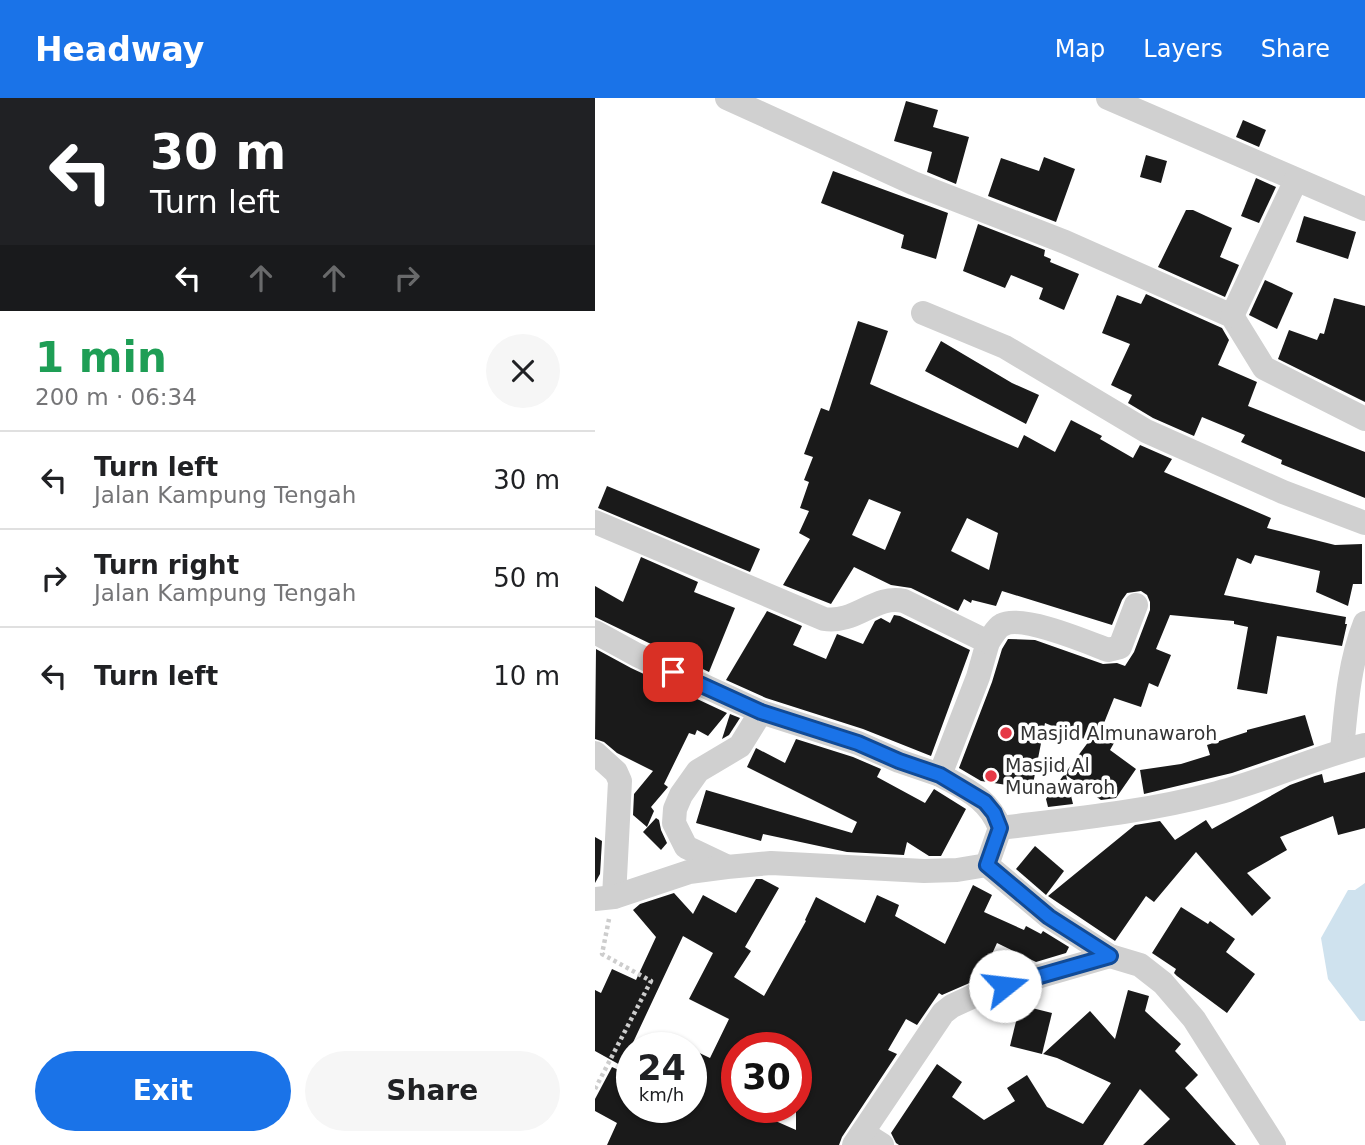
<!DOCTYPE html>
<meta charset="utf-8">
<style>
body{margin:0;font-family:"DejaVu Sans",sans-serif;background:#f6f6f6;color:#202124;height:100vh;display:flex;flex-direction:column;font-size:26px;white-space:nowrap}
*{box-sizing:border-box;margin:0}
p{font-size:23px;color:#757577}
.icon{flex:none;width:38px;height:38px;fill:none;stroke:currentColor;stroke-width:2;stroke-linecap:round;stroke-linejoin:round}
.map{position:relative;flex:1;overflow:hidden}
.drawer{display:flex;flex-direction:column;background:#fff;width:595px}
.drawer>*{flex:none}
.guide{background:#202124;color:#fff;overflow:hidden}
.speed{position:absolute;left:21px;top:934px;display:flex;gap:14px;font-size:35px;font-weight:700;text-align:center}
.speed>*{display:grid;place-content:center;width:91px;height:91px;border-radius:50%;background:#fff;box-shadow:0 2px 5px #0004;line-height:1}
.speed small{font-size:18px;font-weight:400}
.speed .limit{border:10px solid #d22;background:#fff;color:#111}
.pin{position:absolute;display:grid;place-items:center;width:60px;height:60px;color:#fff;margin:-30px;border-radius:14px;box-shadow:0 4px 10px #0006}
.me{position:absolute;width:77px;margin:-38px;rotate:74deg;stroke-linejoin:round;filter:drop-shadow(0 0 5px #0008)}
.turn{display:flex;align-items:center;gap:24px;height:147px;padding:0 35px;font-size:32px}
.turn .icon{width:91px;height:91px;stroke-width:2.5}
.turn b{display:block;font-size:49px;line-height:60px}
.lanes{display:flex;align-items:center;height:66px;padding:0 35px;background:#0003;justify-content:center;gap:35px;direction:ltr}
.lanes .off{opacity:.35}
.round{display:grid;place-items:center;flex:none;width:74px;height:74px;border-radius:37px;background:#f6f6f6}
.summary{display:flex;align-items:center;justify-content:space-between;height:119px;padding:0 35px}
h1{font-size:42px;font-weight:700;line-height:52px;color:#1e9e55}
.action{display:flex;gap:14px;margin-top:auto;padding:14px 35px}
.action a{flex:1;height:80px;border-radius:42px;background:#1a73e8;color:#fff;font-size:28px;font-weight:700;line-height:80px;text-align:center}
.action a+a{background:#f6f6f6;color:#202124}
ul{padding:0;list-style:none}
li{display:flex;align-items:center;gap:21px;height:98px;padding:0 35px;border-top:2px solid #e0e0e0}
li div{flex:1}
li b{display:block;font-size:26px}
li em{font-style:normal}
header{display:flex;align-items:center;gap:42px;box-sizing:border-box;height:98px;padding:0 35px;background:#1a73e8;color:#fff}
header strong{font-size:33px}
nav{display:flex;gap:38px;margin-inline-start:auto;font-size:24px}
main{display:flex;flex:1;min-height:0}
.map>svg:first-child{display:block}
</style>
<header>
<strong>Headway</strong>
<nav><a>Map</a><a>Layers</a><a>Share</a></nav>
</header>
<main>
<section class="drawer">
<div class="guide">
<div class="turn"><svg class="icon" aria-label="left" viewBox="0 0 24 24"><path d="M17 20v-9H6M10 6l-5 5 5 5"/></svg><div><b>30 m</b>Turn left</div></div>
<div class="lanes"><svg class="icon" aria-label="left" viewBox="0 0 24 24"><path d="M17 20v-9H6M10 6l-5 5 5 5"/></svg><svg class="icon off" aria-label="ahead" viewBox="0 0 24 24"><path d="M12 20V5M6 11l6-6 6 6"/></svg><svg class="icon off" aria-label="ahead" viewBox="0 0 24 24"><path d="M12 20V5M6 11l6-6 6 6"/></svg><svg class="icon off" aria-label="right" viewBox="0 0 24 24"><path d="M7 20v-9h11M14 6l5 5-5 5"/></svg></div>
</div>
<div class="summary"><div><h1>1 min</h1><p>200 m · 06:34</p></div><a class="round"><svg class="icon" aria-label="close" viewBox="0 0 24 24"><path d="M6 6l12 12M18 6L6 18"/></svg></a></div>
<ul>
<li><svg class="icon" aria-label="left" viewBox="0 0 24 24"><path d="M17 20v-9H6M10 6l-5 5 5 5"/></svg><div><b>Turn left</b><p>Jalan Kampung Tengah</p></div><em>30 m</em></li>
<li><svg class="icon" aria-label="right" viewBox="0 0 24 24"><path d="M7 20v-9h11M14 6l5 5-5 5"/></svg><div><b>Turn right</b><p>Jalan Kampung Tengah</p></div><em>50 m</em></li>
<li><svg class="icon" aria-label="left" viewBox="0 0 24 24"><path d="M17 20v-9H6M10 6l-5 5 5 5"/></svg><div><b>Turn left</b></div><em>10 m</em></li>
</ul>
<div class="action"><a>Exit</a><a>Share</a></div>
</section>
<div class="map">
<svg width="770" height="1047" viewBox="0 0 770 1047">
<rect width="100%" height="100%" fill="#fff"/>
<path fill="#cfe2ee" d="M770,785V923H765L733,881L726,840L753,792H760Z"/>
<g fill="#1a1a1a" fill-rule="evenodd">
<path d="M311,3L343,12L338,29L374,39L361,86L332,74L337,54L299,43Z"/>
<path d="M648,22L671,32L664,49L641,39Z"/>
<path d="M551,57L572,63L566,85L545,79Z"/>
<path d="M449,59L480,71L461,124L393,98L406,60L444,73Z"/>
<path d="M238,73L353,115L341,161L306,150L309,137L226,105Z"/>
<path d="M661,80L681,89L664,125L646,118Z"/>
<path d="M591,112H598L637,130L625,159L644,167L630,199L563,169Z"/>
<path d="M709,118L761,134L753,161L701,144Z"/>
<path d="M383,126L450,152L449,158L456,161L455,164L484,176L469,212L444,201L448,190L416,177L410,190L368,173Z"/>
<path d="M670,182L698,195L682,231L654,217Z"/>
<path d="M551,196L627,230L634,242L623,267L662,284L653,308L770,354V400L686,366L687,362L646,344L650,337L607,319L599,338L558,320L533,305L537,297L516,287L535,246L507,235L522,197L546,206Z"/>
<path d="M739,200L770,208V304L683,261L694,232L722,242L725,235L729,236Z"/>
<path d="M263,223L293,233L275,286L423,350L429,337L460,354L476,322L507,338L505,341L538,360L545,347L577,361L569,374L676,420L672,430L740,447L767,446V486H758L753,508L721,494L725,473L660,457L656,466L642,460L629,497L751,519L750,526H752L747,548L682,538L672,596L642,591L653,529L639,526V523L575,517L561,551L576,557L563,589L554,585L546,609L519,600L505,635L519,645L515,652L541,671L521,700L506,702L471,677L478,706L453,709L451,701L494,643L450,625L437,691L386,683L364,670L397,584L407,551L413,541L440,542L508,566L522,565L530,568L539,554L555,512V504L552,497L546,493L532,495L527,502L517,527L407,493L401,508L377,502L376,505L369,501L363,513L316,490L296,487L259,469L236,506L188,487L215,441L204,435L214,413L205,410L214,384L209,382L218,359L209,356L226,310L234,313ZM274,401L306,414L290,452L257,437ZM372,420L403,435L394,472L356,453Z"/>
<path d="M346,243L417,285L444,297L431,326L330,273Z"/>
<path d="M12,388L165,451L155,474L3,410Z"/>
<path d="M46,459L103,484L99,494L140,510L114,574L0,519V488L28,504Z"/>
<path d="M172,513L207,528L198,547L231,561L242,536L268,546L280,523L286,520L295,525L299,517L305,518L375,552L336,658L268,631L171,600L131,582Z"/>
<path d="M1,551L36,570L132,615L113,638L102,632L100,637L94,635L69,686L73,689L56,709L59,713L52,729L38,717L39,696L58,673L22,655L9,644L0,641Z"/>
<path d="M135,616L145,620L134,637L127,641Z"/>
<path d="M710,617L719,647L637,675L549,696L545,672L586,666L615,657L612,647L652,634V632Z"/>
<path d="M201,641L258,659L286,671L282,679L330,705L339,691L371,711L346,758H334L312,744L309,757L252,754L168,736L166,743L101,725L111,692L257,735L262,724L152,669L161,650L190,665Z"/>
<path d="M770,674V730L743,737L738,718L685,739L692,752L652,775L676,800L657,818L601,754L559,804L551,798L520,843L453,798L540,727L565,723L580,742L611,722L617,731L695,687L720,678L727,676L729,685Z"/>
<path d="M61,720L64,722L66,732L72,745L66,752L48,734Z"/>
<path d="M0,739L7,743L5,776L0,785Z"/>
<path d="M440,748L469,773L451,797L421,771Z"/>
<path d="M161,781H167L184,790L150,849L156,853L139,879L169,898L211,823L210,822L221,799L270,825L282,797L304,807L300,818L350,846L378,787L397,797L389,814L429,832L431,828L446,836L448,833L474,849L471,855L441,864L402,845L386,880L347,897L344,895L322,927L311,921L293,952L302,956L247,1039L244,1047H12L22,1025L0,1013V1001L17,969L37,978V1010H96V951L115,960L134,921L94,901L118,855L88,838L27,968L0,953V892L6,895L17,871L41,882L61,839L38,812L45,806L79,795L98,816L108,797L141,815ZM142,950H201V1032L151,1010H142Z"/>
<path d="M586,809L613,826L615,823L640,841L631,854L660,876L632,915L582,878L579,875L581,871L557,855Z"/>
<path d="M533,892L554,898L550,913L586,946L580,953L603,977L590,990L641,1047H548L575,1021L545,991L508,1047H304L301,1045L296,1035L342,966L367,984L357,999L389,1022L420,1003L412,990L432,977L452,1009L488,1026L516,985L462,960L448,956L495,913L520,941Z"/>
<path d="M425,907L457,915L447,956L415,948Z"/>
</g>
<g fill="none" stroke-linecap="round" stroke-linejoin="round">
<path stroke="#cdcdcd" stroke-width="4.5" stroke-dasharray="3.5 3.5" stroke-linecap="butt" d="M0,991L56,883L7,856L14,821"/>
<g stroke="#d0d0d0" stroke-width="24">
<path d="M132,0L318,85L470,144L637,218L669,270L770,321"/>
<path d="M513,0L770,111"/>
<path d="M328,215L410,249L551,333L688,394L770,425"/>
<path d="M637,218L701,82"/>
<path d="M0,424L229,521C261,526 280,496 309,503L393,544L383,579L345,677C372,692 393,700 405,730"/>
<path d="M0,534L42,557L166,614L263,645L304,663L345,677"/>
<path d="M393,544C397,539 401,530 407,527C426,516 492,544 513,552L525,549L541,507"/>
<path d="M747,652C751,610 754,565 770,525"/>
<path d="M0,655L21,674L25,683L19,799"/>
<path d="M131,768L91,749L79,725L80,711L86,697L103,673L145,648L166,614"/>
<path d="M0,801L19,799L94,774L132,769L176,765L329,773L362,772L392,767"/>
<path d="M268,1035L287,1047"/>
<path d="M259,1047L348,915L357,908L383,896L515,858"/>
<path d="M679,1047L599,921L568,885L545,867L515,858L454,819L392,767L405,730C478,721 551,714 622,695C673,682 720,659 770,647"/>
</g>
</g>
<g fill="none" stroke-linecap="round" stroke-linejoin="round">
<defs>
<path id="route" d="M78,574L166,614L263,645L304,663L345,677L390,704L399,715L405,730L392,767L454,819L515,858L410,888"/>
</defs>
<use href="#route" stroke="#114b97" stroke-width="18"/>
<use href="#route" stroke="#1a73e8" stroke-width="12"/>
</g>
<g fill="#e63946" stroke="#fff" stroke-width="2.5">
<circle cx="411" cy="635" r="7"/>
<circle cx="396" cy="678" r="7"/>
</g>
<g text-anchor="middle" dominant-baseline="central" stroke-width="7" stroke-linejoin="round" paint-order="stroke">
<g font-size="19" fill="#333" stroke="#fff" text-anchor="start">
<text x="425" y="635">Masjid Almunawaroh</text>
<text x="410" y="667">Masjid Al<tspan x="410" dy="22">Munawaroh</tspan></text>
</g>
</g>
</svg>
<div class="speed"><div>24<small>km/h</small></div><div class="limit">30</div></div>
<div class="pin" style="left:78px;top:574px;background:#d93025"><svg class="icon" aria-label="arrive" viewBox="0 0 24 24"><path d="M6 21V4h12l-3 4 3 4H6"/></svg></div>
<svg class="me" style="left:410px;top:888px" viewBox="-20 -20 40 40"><circle r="19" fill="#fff"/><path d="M0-13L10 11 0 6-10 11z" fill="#1a73e8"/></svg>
</div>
</main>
